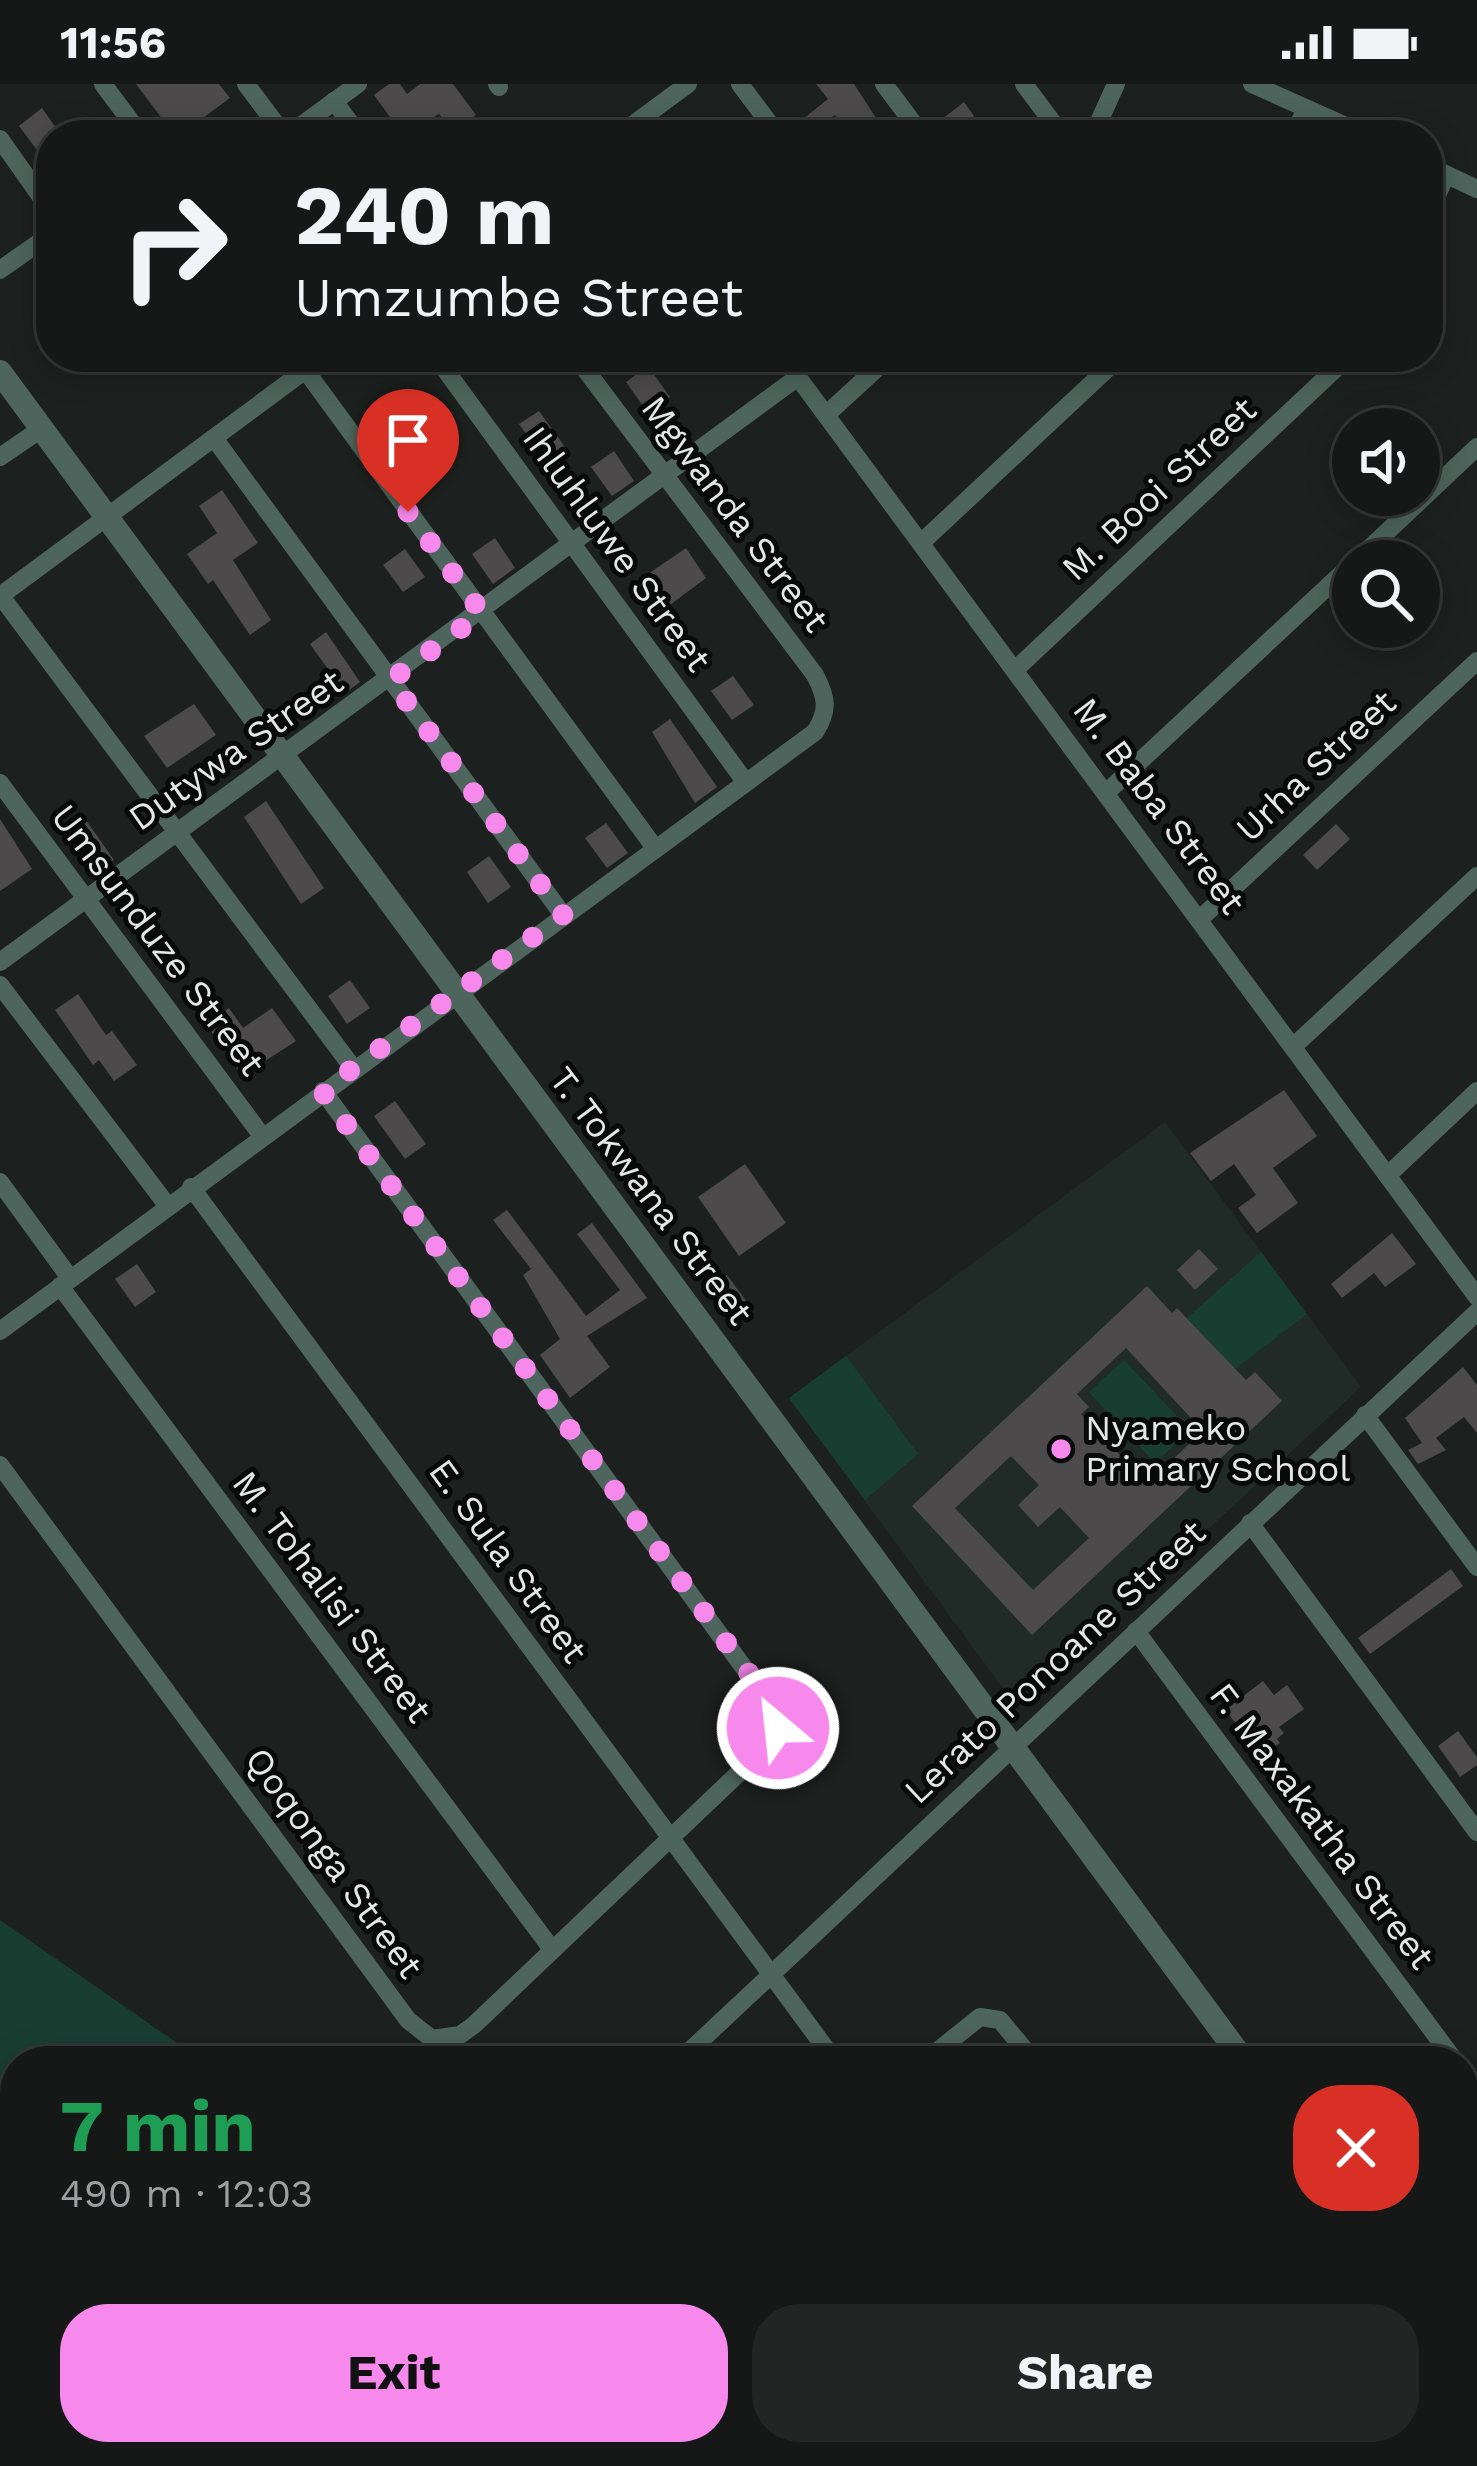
<!DOCTYPE html>
<meta charset="utf-8">
<style>
body{margin:0;font-family:"Work Sans",sans-serif;background:#222523;color:#f1f3f6;height:100vh;display:flex;flex-direction:column;font-size:45px;white-space:nowrap}
*{box-sizing:border-box;margin:0}
p{font-size:39px;color:#9da0a1}
.icon{flex:none;width:66px;height:66px;fill:none;stroke:currentColor;stroke-width:2;stroke-linecap:round;stroke-linejoin:round}
.map{position:relative;flex:1;overflow:hidden}
.panel{position:absolute;left:0px;top:1962px;width:1479px;height:420px;display:flex;flex-direction:column;background:#151816;border-radius:48px 48px 0 0;box-shadow:0 6px 30px #0003,0 0 0 3px #343735}
.panel>*{flex:none}
.banner{position:absolute;left:36px;top:36px;width:1407px;height:252px;border-radius:48px;box-shadow:0 6px 30px #0003,0 0 0 3px #343735;background:#151816;color:#f1f3f6;overflow:hidden}
.controls{position:absolute;left:1332px;top:324px;display:grid;gap:24px}
.controls a{display:grid;place-items:center;width:108px;height:108px;border-radius:50%;background:#151816;box-shadow:0 6px 30px #0003,0 0 0 3px #343735;font-size:60px}
.pin{position:absolute;display:grid;place-items:center;width:102px;height:102px;color:#fff;margin:-123px -51px;border-radius:50% 50% 50% 0;rotate:-45deg;box-shadow:0 0 12px #0007}
.pin .icon{rotate:45deg}
.me{position:absolute;width:132px;margin:-66px;rotate:332deg;stroke-linejoin:round;filter:drop-shadow(0 0 9px #0008)}
.turn{display:flex;align-items:center;gap:42px;height:252px;padding:0 60px;font-size:54px}
.turn .icon{width:156px;height:156px;stroke-width:2.5}
.turn b{display:block;font-size:84px;line-height:102px}
.round{display:grid;place-items:center;flex:none;width:126px;height:126px;border-radius:48px;background:#222523}
.summary{display:flex;align-items:center;justify-content:space-between;height:204px;padding:0 60px}
h1{font-size:72px;font-weight:700;line-height:90px;color:#1e9e55}
.primary-button{display:flex;gap:24px;margin-top:auto;padding:24px 60px}
.primary-button a{flex:1;height:138px;border-radius:48px;background:#f788ec;color:#111;font-size:48px;font-weight:700;line-height:138px;text-align:center}
.primary-button a+a{background:#222523;color:#f1f3f6}
.status{display:flex;justify-content:space-between;align-items:center;height:84px;padding:0 60px;background:#151816;direction:ltr}
.status svg{height:33px;fill:currentColor}
.map>svg:first-child{display:block}
</style>
<div class="status"><b>11:56</b><svg viewBox="0 0 49 12"><path d="M0 12V9h3v3zM5 12V6h3v6zM10 12V3h3v9zM15 12V0h3v12zM26 1h20v11H26zM47 4h2v5h-2z"/></svg></div>
<div class="map">
<svg width="1477" height="2382" viewBox="0 0 1477 2382">
<rect width="100%" height="100%" fill="#1c201e"/>
<path fill="#202b27" d="M1165,1038L1361,1303L1031,1610L1008,1611L789,1314Z"/>
<g fill="#183e32">
<path d="M1261,1168L1307,1230L1235,1285L1187,1234Z"/>
<path d="M846,1272L918,1370L865,1416L789,1314Z"/>
<path d="M1124,1276L1190,1346L1155,1379L1089,1308Z"/>
<path d="M0,1836L203,1977H15V2367H539L550,2382H0Z"/>
</g>
<g fill="none" stroke-linecap="round" stroke-linejoin="round">
<path stroke="#296855" stroke-width="6" d="M587,2367L598,2382"/>
</g>
<g fill="#4d4a4c" fill-rule="evenodd">
<path d="M136,0H219L230,14L180,51H154L166,40Z"/>
<path d="M389,0H400L407,10L420,0H453L476,31L453,48L439,30L403,51L374,11Z"/>
<path d="M816,0H854L887,51H850L835,31L807,51L798,39L828,15Z"/>
<path d="M964,18L974,32L970,36L981,51H953L941,36Z"/>
<path d="M42,24L61,51H51V85L19,42Z"/>
<path d="M648,282L670,313L648,329L626,298Z"/>
<path d="M539,327L565,363L545,377L519,340Z"/>
<path d="M614,367L634,397L612,412L591,383Z"/>
<path d="M222,406L258,459L233,476L271,536L250,551L213,496L208,500L187,470L217,449L199,422Z"/>
<path d="M495,454L515,484L493,500L472,470Z"/>
<path d="M686,464L706,494L651,535L629,503Z"/>
<path d="M405,465L425,493L403,508L383,481Z"/>
<path d="M326,548L360,598L345,609L310,560Z"/>
<path d="M733,592L754,621L732,636L711,607Z"/>
<path d="M194,620L216,651L167,684L144,652Z"/>
<path d="M670,635L717,703L695,719L652,648Z"/>
<path d="M266,717L324,804L301,820L244,733Z"/>
<path d="M81,729L114,776L99,787L65,739Z"/>
<path d="M0,735L32,785L0,807Z"/>
<path d="M606,739L628,769L607,784L585,754Z"/>
<path d="M1336,740L1350,755L1317,786L1303,771Z"/>
<path d="M489,772L511,803L488,819L467,788Z"/>
<path d="M350,896L370,924L347,940L328,912Z"/>
<path d="M78,910L106,951L112,947L137,981L114,997L99,976L93,981L55,926Z"/>
<path d="M229,924L243,944L272,924L296,957L242,992L206,940Z"/>
<path d="M1284,1006L1317,1052L1273,1084L1298,1119L1257,1149L1238,1124L1256,1111L1234,1080L1211,1097L1190,1069Z"/>
<path d="M395,1017L426,1060L405,1075L374,1032Z"/>
<path d="M745,1080L786,1139L739,1172L698,1113Z"/>
<path d="M507,1126L586,1232L620,1206L577,1150L592,1139L647,1214L587,1252L610,1283L570,1314L540,1271L560,1255L523,1191L531,1185L493,1136Z"/>
<path d="M1392,1149L1416,1180L1385,1203L1374,1189L1342,1214L1331,1200Z"/>
<path d="M1199,1165L1218,1185L1195,1206L1177,1186Z"/>
<path d="M137,1180L156,1208L135,1223L115,1195Z"/>
<path d="M727,1191L750,1222L733,1235L709,1205Z"/>
<path d="M1147,1202L1172,1229L1177,1224L1246,1296L1255,1288L1282,1317L1032,1551L912,1422ZM1126,1264L1203,1347L1154,1393L1144,1382L1137,1389L1081,1330L1089,1323L1077,1310ZM1011,1372L1039,1401L1018,1421L1038,1443L1060,1423L1089,1454L1033,1506L955,1424Z"/>
<path d="M1463,1283L1477,1301V1349L1464,1333L1436,1354L1446,1366L1418,1380L1408,1366L1422,1359L1405,1334Z"/>
<path d="M1451,1485L1463,1502L1370,1570L1358,1554Z"/>
<path d="M1263,1597L1274,1611L1287,1601L1304,1625L1279,1643L1284,1649L1277,1655L1280,1659L1262,1672L1225,1626Z"/>
<path d="M1458,1647L1477,1673V1681L1460,1693L1438,1662Z"/>
</g>
<g fill="none" stroke-linecap="round" stroke-linejoin="round">
<g stroke="#4d655c" stroke-width="18">
<path d="M103,0L141,51"/>
<path d="M246,0L284,51"/>
<path d="M497,0L499,3"/>
<path d="M740,0L778,51"/>
<path d="M884,0L922,51"/>
<path d="M1024,0L1062,51"/>
<path d="M1252,0L1366,51"/>
<path d="M334,17L359,51"/>
<path d="M288,51L358,0"/>
<path d="M619,51L688,0"/>
<path d="M1093,51L1116,0"/>
<path d="M1293,51L1306,25"/>
<path d="M0,55L51,127"/>
<path d="M1428,82L1477,105"/>
<path d="M1428,132L1446,91"/>
<path d="M0,186L51,150"/>
<path d="M436,273L744,696"/>
<path d="M783,273L1477,1213"/>
<path d="M306,287L655,764"/>
<path d="M827,330L889,273"/>
<path d="M214,354L563,831"/>
<path d="M0,373L41,345"/>
<path d="M922,458L1120,273"/>
<path d="M1356,477L1477,363"/>
<path d="M0,511L353,984"/>
<path d="M0,512L323,273"/>
<path d="M1016,585L1348,273"/>
<path d="M0,699L262,1052"/>
<path d="M1107,708L1353,479"/>
<path d="M1201,834L1477,577"/>
<path d="M0,878L798,293"/>
<path d="M0,901L167,1121"/>
<path d="M1295,961L1477,792"/>
<path d="M1389,1090L1477,1007"/>
<path d="M0,1098L70,1194"/>
<path d="M191,1103L835,1977"/>
<path d="M60,1202L551,1864"/>
<path d="M0,1247L815,648C829,626 827,614 815,591L576,273"/>
<path d="M1365,1331L1477,1483"/>
<path d="M0,1381L408,1936L432,1955L460,1951L474,1941L763,1666L778,1644L774,1625L323,1007"/>
<path d="M1250,1439L1477,1748"/>
<path d="M1136,1547L1455,1977"/>
<path d="M679,1977L1477,1228"/>
<path d="M925,1977L980,1933L1000,1936L1034,1977"/>
<path d="M1464,1989L1477,2006"/>
<path d="M537,2367L547,2382"/>
<path d="M726,2367L737,2382"/>
<path d="M918,2367L930,2382"/>
<path d="M1119,2367L1130,2382"/>
<path d="M1321,2367L1332,2382"/>
<path d="M456,2382V2367"/>
</g>
<g stroke="#4d655c" stroke-width="24">
<path d="M0,288L1244,1977"/>
<path d="M1464,2271L1477,2283"/>
</g>
</g>
<g fill="none" stroke-linecap="round" stroke-linejoin="round">
<path stroke="#f788ec" stroke-width="21" stroke-dasharray="0 37.8" d="M408,428L482,529L391,596L563,831L322,1007L764,1610L778,1644"/>
</g>
<circle fill="#f788ec" stroke="#080909" stroke-width="4.5" cx="1061" cy="1365" r="12"/>
<g text-anchor="middle" dominant-baseline="central" stroke-width="10" stroke-linejoin="round" paint-order="stroke">
<g font-size="36" fill="#e6e8e7" stroke="#080909">
<text transform="translate(1159 405) rotate(-43)">M. Booi Street</text>
<text transform="translate(735 430) rotate(53)">Mgwanda Street</text>
<text transform="translate(617 465) rotate(54)">Ihluhluwe Street</text>
<text transform="translate(236 666) rotate(-35)">Dutywa Street</text>
<text transform="translate(1316 682) rotate(-43)">Urha Street</text>
<text transform="translate(1159 722) rotate(53)">M. Baba Street</text>
<text transform="translate(158 856) rotate(53)">Umsunduze Street</text>
<text transform="translate(651 1112) rotate(53)">T. Tokwana Street</text>
<text transform="translate(508 1477) rotate(54)">E. Sula Street</text>
<text transform="translate(332 1513) rotate(53)">M. Tohalisi Street</text>
<text transform="translate(1055 1578) rotate(-43)">Lerato Ponoane Street</text>
<text transform="translate(1322 1742) rotate(53)">F. Maxakatha Street</text>
<text transform="translate(334 1779) rotate(54)">Qoqonga Street</text>
</g>
<g font-size="36" fill="#e6e8e7" stroke="#080909" text-anchor="start">
<text x="1085" y="1344">Nyameko<tspan x="1085" dy="41">Primary School</tspan></text>
</g>
</g>
</svg>
<div class="controls">
<a><svg class="icon" aria-label="sound" viewBox="0 0 24 24"><path d="M4 9h4l5-4v14l-5-4H4zM17 9q2 3 0 6"/></svg></a>
<a><svg class="icon" aria-label="search" viewBox="0 0 24 24"><circle cx="10" cy="10" r="6"/><path d="M15 15l6 6"/></svg></a>
</div>
<div class="pin" style="left:408px;top:428px;background:#d93025"><svg class="icon" aria-label="arrive" viewBox="0 0 24 24"><path d="M6 21V4h12l-3 4 3 4H6"/></svg></div>
<svg class="me" style="left:778px;top:1644px" viewBox="-20 -20 40 40"><circle r="17" fill="#f788ec" stroke="#fff" stroke-width="3"/><path d="M0-11L8 9 0 5-8 9z" fill="#fff"/></svg>
<div class="banner">
<div class="turn"><svg class="icon" aria-label="right" viewBox="0 0 24 24"><path d="M7 20v-9h11M14 6l5 5-5 5"/></svg><div><b>240 m</b>Umzumbe Street</div></div>
</div>
<section class="panel">
<div class="summary"><div><h1>7 min</h1><p>490 m · 12:03</p></div><a class="round" style="background:#d93025;color:#fff"><svg class="icon" aria-label="close" viewBox="0 0 24 24"><path d="M6 6l12 12M18 6L6 18"/></svg></a></div>
<div class="primary-button"><a>Exit</a><a>Share</a></div>
</section>
</div>
